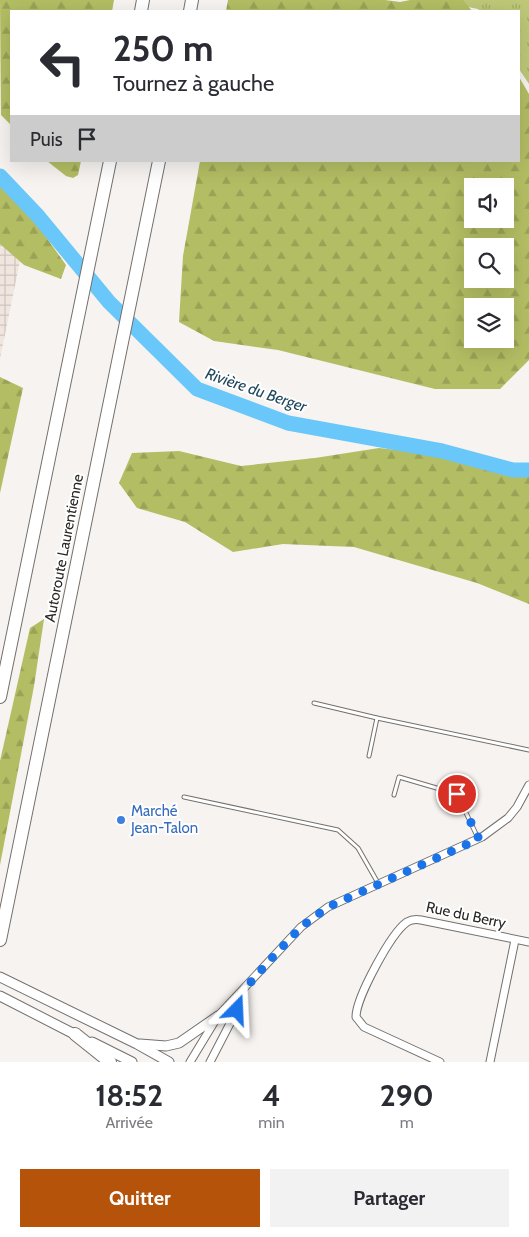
<!DOCTYPE html>
<html lang="fr">
<meta charset="utf-8">
<style>
body{margin:0;font-family:Cabin,sans-serif;background:#f2f2f3;color:#2b2b33;height:100vh;display:flex;flex-direction:column;font-size:19px;white-space:nowrap}
*{box-sizing:border-box;margin:0}
p{font-size:16px;color:#7c7c81}
.icon{flex:none;width:28px;height:28px;fill:none;stroke:currentColor;stroke-width:2;stroke-linecap:round;stroke-linejoin:round}
.map{position:relative;height:1062px;overflow:hidden}
.side{display:flex;flex-direction:column;background:#fff;flex:1}
.side>*{flex:none}
.hud{position:absolute;left:10px;top:10px;width:510px;height:152px;border-radius:0px;box-shadow:0 5px 20px #0002;background:#fff;color:#2b2b33;overflow:hidden}
.buttons{position:absolute;left:464px;top:178px;display:grid;gap:10px}
.buttons a{display:grid;place-items:center;width:50px;height:50px;border-radius:0px;background:#fff;box-shadow:0 5px 20px #0002;font-size:25px}
.pin{position:absolute;display:grid;place-items:center;width:42px;height:42px;color:#fff;margin:-21px;border:2px solid #fff;border-radius:50%;box-shadow:0 1px 5px #0007}
.me{position:absolute;width:55px;margin:-28px;rotate:21deg;stroke-linejoin:round;filter:drop-shadow(0 0 4px #0008)}
.turn{display:flex;align-items:center;gap:18px;height:105px;padding:0 20px;font-size:22px}
.turn .icon{width:65px;height:65px;stroke-width:2.5}
.turn b{display:block;font-size:35px;line-height:42px}
.then{display:flex;align-items:center;height:48px;padding:0 20px;background:#0003;gap:10px;font-size:19px}
.eta{display:flex;justify-content:space-evenly;align-items:center;height:85px;text-align:center}
.eta b{font-size:30px;font-weight:700;line-height:35px}
.button{display:flex;gap:10px;margin-top:auto;padding:10px 20px}
.button a{flex:1;height:58px;border-radius:0px;background:#b45309;color:#fff;font-size:20px;font-weight:700;line-height:58px;text-align:center}
.button a+a{background:#f2f2f3;color:#2b2b33}
.map>svg:first-child{display:block}
</style>
<div class="map">
<svg width="529" height="1062" viewBox="0 0 529 1062">
<defs>
<pattern id="industrial-grid" width="8" height="8" patternUnits="userSpaceOnUse" patternTransform="scale(1.25)"><rect width="8" height="8" fill="#f1e6df"/><path d="M0 4h8M4 0v8" fill="none" stroke="#cfc5bf"/></pattern>
<pattern id="grass-tufts" width="24" height="20" patternUnits="userSpaceOnUse" patternTransform="scale(1.25)"><rect width="24" height="20" fill="#bec877"/><path d="M3 7l-1-3M5 7V3M7 7l1-3M15 17l-1-3M17 17v-4M19 17l1-3" fill="none" stroke="#a3ac67"/></pattern>
<pattern id="forest-firs" width="22" height="20" patternUnits="userSpaceOnUse" patternTransform="scale(1.25)"><rect width="22" height="20" fill="#b3bd63"/><path d="M5 1l3.5 6h-7zM16 11l3.5 6h-7z" fill="#9aa256"/></pattern>
</defs>
<rect width="100%" height="100%" fill="#f6f3f0"/>
<path fill="url(#industrial-grid)" d="M0,172L31,207L0,359Z"/>
<path fill="url(#grass-tufts)" d="M434,0H529V84L519,69V11H480L478,9Z"/>
<g fill="url(#forest-firs)" fill-rule="evenodd">
<path d="M0,0H114L112,11H11V125L1,115Z"/>
<path d="M228,0H385L400,2L410,0H463L472,11H226Z"/>
<path d="M519,77L529,94V360L500,389H435L278,350L214,341L179,322L183,256L200,161H519ZM472,186H505V219H472ZM505,246V279H472V246ZM505,306V339H472V306Z"/>
<path d="M47,161H81L78,175L73,178L66,176Z"/>
<path d="M0,185L31,216L66,265L61,279L24,265L0,244Z"/>
<path d="M0,377L23,388L0,493Z"/>
<path d="M379,448L469,458L529,477V604L477,583L354,547L283,544L233,552L185,522L137,508L119,483L132,453L179,451L241,466L315,458Z"/>
<path d="M44,619L34,686L0,865V761L30,628Z"/>
</g>
<g fill="none" stroke-linecap="round" stroke-linejoin="round">
<path stroke="#69c7f9" stroke-width="15" d="M0,176L38,216L109,302L197,389L288,423L442,451L513,470H529"/>
<defs>
<g id="service">
<path d="M314,703L377,718L529,750"/>
<path d="M369,756L377,718"/>
<path d="M394,795L399,777L457,794L478,838"/>
<path d="M184,797L338,830L358,848L378,883"/>
</g>
<g id="minor">
<path d="M190,1062L218,1016L301,927L328,907L482,837L508,818L517,807L529,785"/>
<path d="M210,1062L237,1010L242,992"/>
<path d="M440,1062L364,1027L356,1017C356,998 391,933 407,922C412,919 416,919 421,920L529,942"/>
<path d="M490,1062L515,940"/>
</g>
<g id="tertiary">
<path d="M0,977L137,1044L169,1062"/>
<path d="M0,996L80,1037"/>
<path d="M92,1042L132,1062"/>
<path d="M140,1044L166,1046L179,1043L218,1016"/>
</g>
<g id="motorway">
<path d="M141,11L143,0"/>
<path d="M190,11L192,0"/>
<path d="M0,697L110,161"/>
<path d="M0,940L159,161"/>
<path d="M75,1034L110,1062"/>
</g>
</defs>
<use href="#service" stroke="#73706e" stroke-width="5"/>
<use href="#minor" stroke="#73706e" stroke-width="9"/>
<use href="#tertiary" stroke="#73706e" stroke-width="11"/>
<use href="#motorway" stroke="#73706e" stroke-width="14"/>
<use href="#service" stroke="#fff" stroke-width="3"/>
<use href="#minor" stroke="#fff" stroke-width="7"/>
<use href="#tertiary" stroke="#fff" stroke-width="9"/>
<use href="#motorway" stroke="#fff" stroke-width="12"/>
</g>
<g fill="none" stroke-linecap="round" stroke-linejoin="round">
<path stroke="#1a73e8" stroke-width="9" stroke-dasharray="0 16.2" d="M237,1010L242,992L271,959L301,927L328,907L479,839L457,794"/>
</g>
<circle fill="#3f7fe0" stroke="#fff" stroke-width="2" cx="121" cy="820" r="5"/>
<g text-anchor="middle" dominant-baseline="central" stroke-width="4" stroke-linejoin="round" paint-order="stroke">
<g font-size="15" fill="#2a2827" stroke="#fff">
<text transform="translate(64 548) rotate(-79)">Autoroute Laurentienne</text>
<text transform="translate(466 915) rotate(12)">Rue du Berry</text>
</g>
<g font-size="15" fill="#366cbe" stroke="#fff" text-anchor="start">
<text x="131" y="811">Marché<tspan x="131" dy="17">Jean-Talon</tspan></text>
</g>
<g font-size="16" font-style="italic" fill="#1f485d" stroke="#fff">
<text transform="translate(256 390) rotate(19)">Rivière du Berger</text>
</g>
</g>
</svg>
<div class="buttons">
<a><svg class="icon" aria-label="sound" viewBox="0 0 24 24"><path d="M4 9h4l5-4v14l-5-4H4zM17 9q2 3 0 6"/></svg></a>
<a><svg class="icon" aria-label="search" viewBox="0 0 24 24"><circle cx="10" cy="10" r="6"/><path d="M15 15l6 6"/></svg></a>
<a><svg class="icon" aria-label="layers" viewBox="0 0 24 24"><path d="M12 4l9 5-9 5-9-5zM3 14l9 5 9-5"/></svg></a>
</div>
<div class="pin" style="left:457px;top:794px;background:#d93025"><svg class="icon" aria-label="arrive" viewBox="0 0 24 24"><path d="M6 21V4h12l-3 4 3 4H6"/></svg></div>
<svg class="me" style="left:237px;top:1010px" viewBox="-20 -20 40 40"><path d="M0-17L14 15 0 8-14 15z" fill="#1a73e8" stroke="#fff" stroke-width="4"/></svg>
<div class="hud">
<div class="turn"><svg class="icon" aria-label="left" viewBox="0 0 24 24"><path d="M17 20v-9H6M10 6l-5 5 5 5"/></svg><div><b>250 m</b>Tournez à gauche</div></div>
<div class="then">Puis<svg class="icon" aria-label="arrive" viewBox="0 0 24 24"><path d="M6 21V4h12l-3 4 3 4H6"/></svg></div>
</div>
</div>
<section class="side">
<div class="eta">
<div><b>18:52</b><p>Arrivée</p></div>
<div><b>4</b><p>min</p></div>
<div><b>290</b><p>m</p></div>
</div>
<div class="button"><a>Quitter</a><a>Partager</a></div>
</section>
